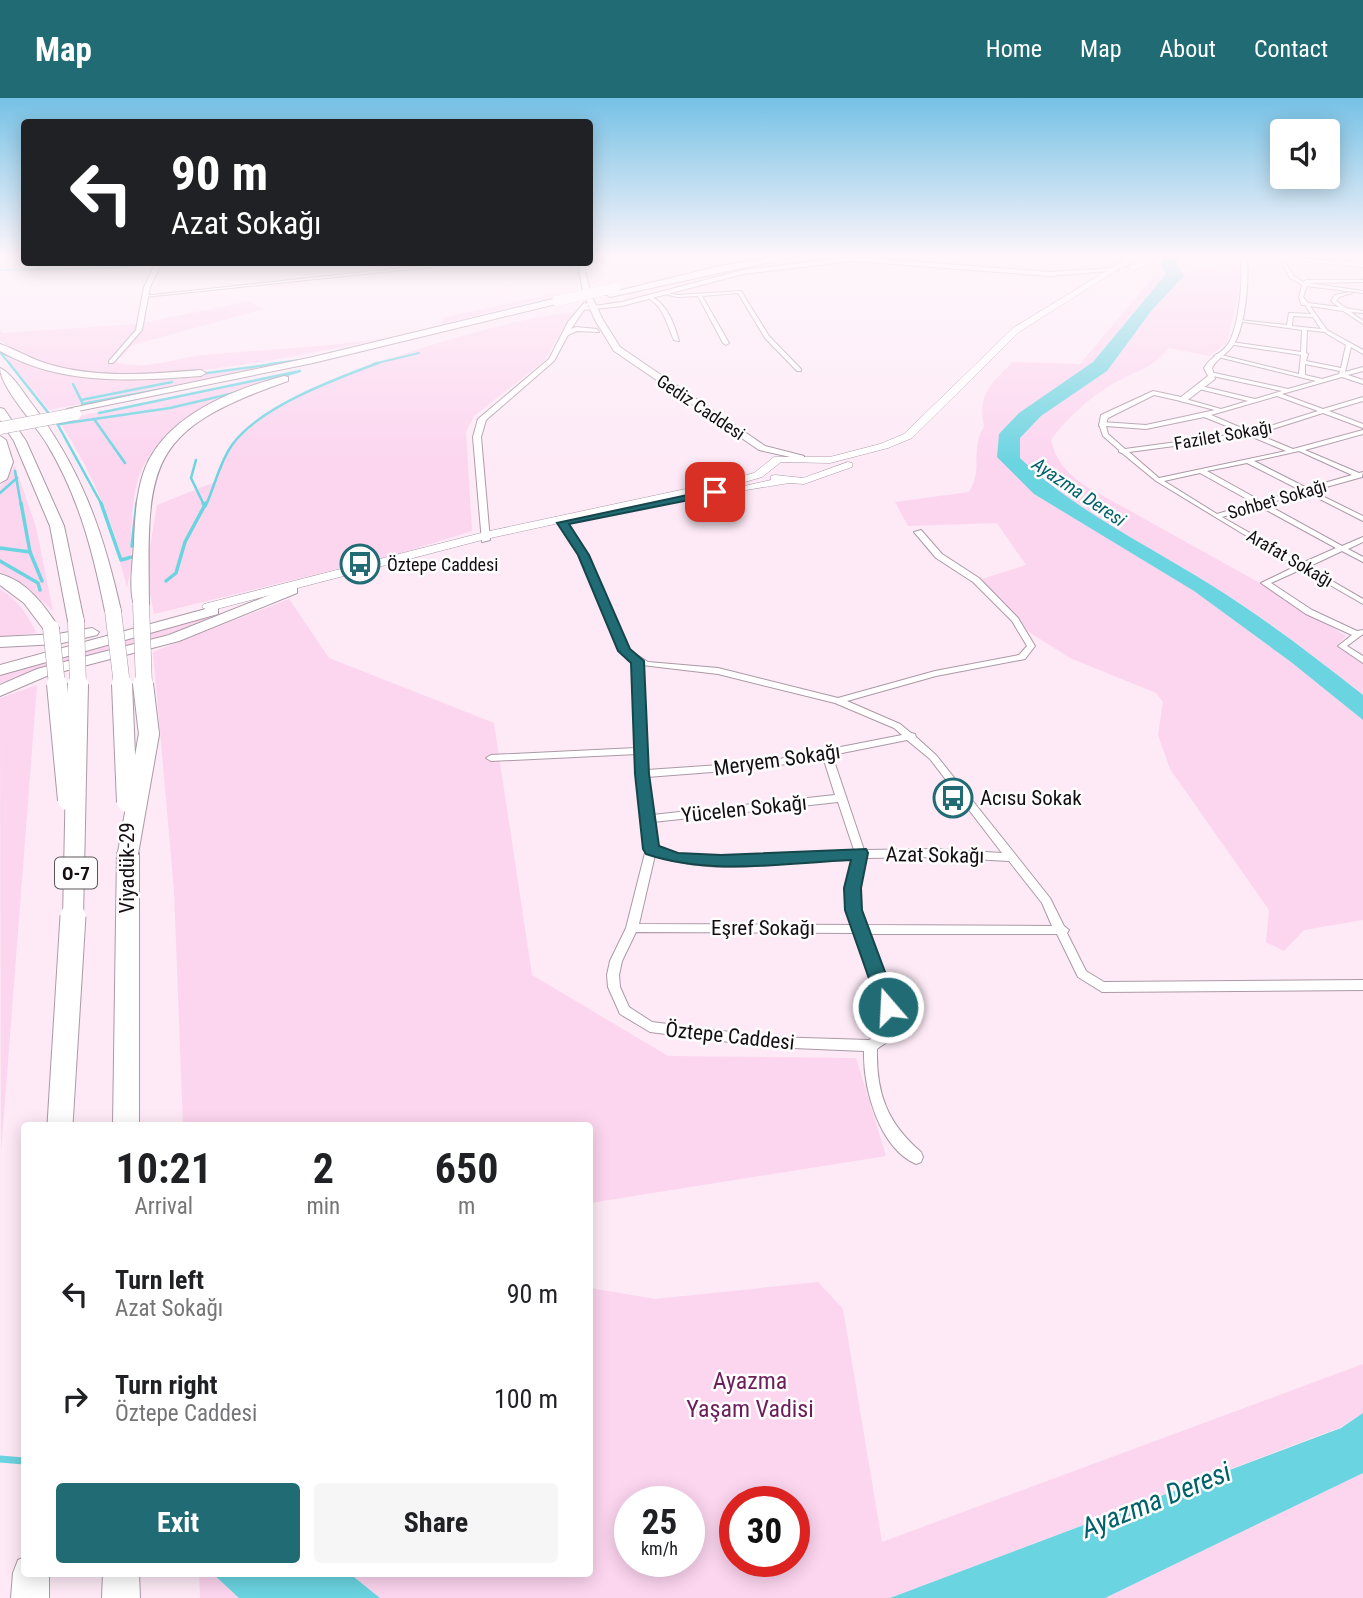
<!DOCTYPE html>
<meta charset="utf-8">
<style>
body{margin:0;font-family:"Roboto Condensed",sans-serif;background:#f6f6f6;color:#202124;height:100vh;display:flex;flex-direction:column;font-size:26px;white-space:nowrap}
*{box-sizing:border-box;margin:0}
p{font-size:23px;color:#757577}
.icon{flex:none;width:38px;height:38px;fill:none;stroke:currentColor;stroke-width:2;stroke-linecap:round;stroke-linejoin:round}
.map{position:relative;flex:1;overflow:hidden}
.side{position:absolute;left:21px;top:1024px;width:572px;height:455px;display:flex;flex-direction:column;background:#fff;border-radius:7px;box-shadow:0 4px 18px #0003}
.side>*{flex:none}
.top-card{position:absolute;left:21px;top:21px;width:572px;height:147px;border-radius:7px;box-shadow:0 4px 18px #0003;background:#202124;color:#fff;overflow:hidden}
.buttons{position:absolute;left:1270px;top:21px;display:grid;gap:14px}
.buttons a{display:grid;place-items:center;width:70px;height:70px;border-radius:7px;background:#fff;box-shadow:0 4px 18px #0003;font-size:35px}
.speed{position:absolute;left:614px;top:1388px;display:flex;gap:14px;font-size:35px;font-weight:700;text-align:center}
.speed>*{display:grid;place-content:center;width:91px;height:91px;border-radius:50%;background:#fff;box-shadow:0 4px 18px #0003;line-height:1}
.speed small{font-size:18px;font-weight:400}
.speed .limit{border:10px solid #d22;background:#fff;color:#111}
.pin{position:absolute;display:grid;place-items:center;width:60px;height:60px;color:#fff;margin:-30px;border-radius:14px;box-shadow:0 4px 10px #0006}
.me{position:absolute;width:77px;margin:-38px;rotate:341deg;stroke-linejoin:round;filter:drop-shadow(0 0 5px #0008)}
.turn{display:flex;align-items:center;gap:24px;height:147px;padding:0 35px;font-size:32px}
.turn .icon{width:91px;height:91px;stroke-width:2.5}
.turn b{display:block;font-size:49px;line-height:60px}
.eta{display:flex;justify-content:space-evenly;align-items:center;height:119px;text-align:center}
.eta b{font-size:42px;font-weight:700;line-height:49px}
.action{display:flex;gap:14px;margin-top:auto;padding:14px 35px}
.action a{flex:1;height:80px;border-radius:7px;background:#216c74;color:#fff;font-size:28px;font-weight:700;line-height:80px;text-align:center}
.action a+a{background:#f6f6f6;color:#202124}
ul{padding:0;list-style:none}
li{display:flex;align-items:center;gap:21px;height:105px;padding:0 35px}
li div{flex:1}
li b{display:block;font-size:26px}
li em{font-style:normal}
header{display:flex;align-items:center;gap:42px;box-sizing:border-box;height:98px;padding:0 35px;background:#216c74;color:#fff}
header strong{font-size:33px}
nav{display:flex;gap:38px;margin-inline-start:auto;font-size:24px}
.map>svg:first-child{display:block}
</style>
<header>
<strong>Map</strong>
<nav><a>Home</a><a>Map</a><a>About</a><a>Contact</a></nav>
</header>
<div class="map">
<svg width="1363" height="1500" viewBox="0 0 1363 1500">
<rect width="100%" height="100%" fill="#fdeaf6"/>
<g fill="#fcd5ef" fill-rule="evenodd">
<path d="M1224,165L1241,168L1244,174L1227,245L1209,258L1169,250C1152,270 1143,270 1120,282C1094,295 1068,319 1051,342C1056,364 1069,377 1087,389L1258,484L1346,538L1337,547L1363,565V597C1314,558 1264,519 1211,487C1146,446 1075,413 1019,360V340L1041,318L1107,273L1152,212L1184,178L1182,175Z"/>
<path d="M1150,176H1166L1093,264L999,336L1034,396L1194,493L1291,564L1363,622V822L1304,832L1284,853L1266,844L1269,812L1170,671L1158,637L1163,604L1156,595L1070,560L1032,536L1015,522L982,481L1026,467L997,425L908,428L895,404L969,394C984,369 969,356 984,328C977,296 992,284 1013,264L1080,266L1153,179Z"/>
<path d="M569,193L440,227L445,219Z"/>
<path d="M248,203L264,211L133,247L116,264C147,273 174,260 205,257C268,251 330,249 392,239C299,257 76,311 0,242V232L2,235L138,226Z"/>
<path d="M573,214L544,263L474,318L466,334L472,433L398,456L154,516L146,474L157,407L215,384C221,372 225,356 233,345C275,287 500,221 573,214Z"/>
<path d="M5,258C79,291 206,278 285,265L49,312Z"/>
<path d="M293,275C238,291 161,319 139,378C132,398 132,426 130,448H133L129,462H133L127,489L120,464L123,463C108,412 88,367 58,322Z"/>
<path d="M15,368L36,429L53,513L25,487L0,474V389Z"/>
<path d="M0,491C17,501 28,517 36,535L0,539Z"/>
<path d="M289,501L329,560L494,625L532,877L668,958L856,960L886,1058L590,1105V1027H183L174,792L153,554Z"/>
<path d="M220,515L178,533L0,585V577Z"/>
<path d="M37,587L1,1054L0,600Z"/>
<path d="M818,1184L843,1211L882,1444L1363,1266V1315L1341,1329L890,1500H380L349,1475H590V1190L655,1201ZM630,1404H690V1463H630ZM735,1404H794V1463H735Z"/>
<path d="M1363,1375V1500H1105Z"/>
<path d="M199,1475H212L239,1500H200Z"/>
</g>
<g fill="#6ad4e0">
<path d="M1164,160L1178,161L1176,166L1184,178L1152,212L1107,273L1041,318L1020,340V360C1075,413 1146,446 1211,487C1264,520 1314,558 1363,597V622L1291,564L1194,493L1034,396L997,359L999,336L1019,315L1093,264L1166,176L1161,165Z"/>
<path d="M1363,1315V1375L1105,1500H890L1341,1330Z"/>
<path d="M212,1475H349L380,1500H239Z"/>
</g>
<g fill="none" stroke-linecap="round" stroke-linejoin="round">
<g stroke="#6ad4e0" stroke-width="2">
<path d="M0,172L115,170L155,165"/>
<path d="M0,255L32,266"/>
<path d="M2,257L10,266"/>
<path d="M269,266L299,262"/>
<path d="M373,266L419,255"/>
</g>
<g stroke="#6ad4e0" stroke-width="2.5">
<path d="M9,265L58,327L102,407"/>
<path d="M27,265L45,271"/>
<path d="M200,276L281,265"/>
<path d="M73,286L82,304"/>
<path d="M81,302L172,284"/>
<path d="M82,306L168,290"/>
<path d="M99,315L300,273L280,279"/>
<path d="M94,321L125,365"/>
<path d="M60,326L170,310L234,295"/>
<path d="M196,362L191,380L204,407"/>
<path d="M15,373L21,407"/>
<path d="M0,395L17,380"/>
<path d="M136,407L149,362L167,338"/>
<path d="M206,407C215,388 219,365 232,347C259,309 335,281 378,265"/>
</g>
<g stroke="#6ad4e0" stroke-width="3.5">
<path d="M21,405L30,454L42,483"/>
<path d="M101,405L121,462L132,459"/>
<path d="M203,405L205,408"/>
<path d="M132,448L137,405"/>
<path d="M0,450L30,454"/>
<path d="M0,463L38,485L40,492"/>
<path d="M166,483L176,475L185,444L206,405"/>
</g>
<path stroke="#6ad4e0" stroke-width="7" d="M0,1361L24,1363"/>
<defs>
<g id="minor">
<path d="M1279,158H1281L1294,178L1303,184L1306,182H1363V184L1308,185L1363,193V195L1307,188L1303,199L1308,205L1339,209L1331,203L1335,197L1350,194L1352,195L1339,199L1336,203L1346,210L1363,213V215L1351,214L1363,223V226L1343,213L1310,208L1327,232L1363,252V256L1351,249L1345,274L1363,269V273L1348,277L1363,282V286L1342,279L1282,296L1323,311L1363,299V303L1329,313L1363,326V330L1323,315L1257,336L1293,351L1363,332V336L1305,352L1359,375L1363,374L1362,379L1312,393L1363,418V423L1306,394L1266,406L1342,448L1363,439V444L1348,451L1363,459V464L1342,453L1308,469L1363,501V506L1302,471L1271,485L1312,512L1357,533L1363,532V536L1347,548L1363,558V565L1338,548L1352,537L1306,516L1261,485L1296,468L1156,383L1122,355L1119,354V352L1103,338L1099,326L1102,324L1146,327L1215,312L1180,303V301L1182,300L1221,311L1248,303L1199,291L1198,290L1201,288L1255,301L1282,293L1208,277L1210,274L1288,291L1316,283L1214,258L1217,256L1299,276L1301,257L1228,246L1231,244L1301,254L1302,232L1237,223L1239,222L1287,227L1289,215L1311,216L1305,207H1302L1299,199L1302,187L1290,180ZM1293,218L1313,219L1321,231L1292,228ZM1307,232L1324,234L1346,247L1341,270L1306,263L1308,256L1306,255ZM1305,266L1340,273L1339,276L1322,281L1305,277ZM1277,298L1318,313L1251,334L1211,317ZM1204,319L1244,335L1125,351L1108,336L1106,328L1146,331ZM1250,338L1286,353L1159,380L1129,354ZM1299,353L1352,377L1307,390L1254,363ZM1247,365L1300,392L1261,403L1207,373ZM1200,375L1254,405L1217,416L1164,383ZM1259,408L1336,450L1302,465L1222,419Z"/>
<path d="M459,164H478L145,199L143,198Z"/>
<path d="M741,193L769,238L801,271V273H797L765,240L738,195L702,198L729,245L726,247L723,245L698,198L677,199L661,195L663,194L677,197Z"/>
<path d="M648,198C666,202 675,228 679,243L674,242C667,227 664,209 648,200Z"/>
<path d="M562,423L564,424L587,457L629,552L648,564L718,570L838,600L935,573L1019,557L1027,548L1012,523L973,484L936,460L914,434L921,432L942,456L979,480L1018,520L1035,548L1025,561L936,578L847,603L900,626L911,635L915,636L916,639L936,657L1050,800L1064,828L1069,832L1067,835L1086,873L1104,884L1363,882V892L1102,894L1078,879L1057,836H867C874,854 901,916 898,932C897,940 883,946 877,951C876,995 887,1025 921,1054L923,1059L921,1064L916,1066C879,1050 863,990 864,953L770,949L650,934L620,916L608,889L607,877L610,863L626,830L646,751L637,676V656L491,663L486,660L491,657L636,650L634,562L621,553L579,457L558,425ZM642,567L718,576L835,605L894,630L902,637L764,664L647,672ZM907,642L930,661L1002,755L935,751L864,752L832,657ZM823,659L835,697L652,717L647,679L764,670ZM838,704L854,752C789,756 718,772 656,749L653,724ZM655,757C716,780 790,763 854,760C849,784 844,803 853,827L639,826ZM935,759L1009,763L1042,805L1052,828L864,827C855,802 860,784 865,760ZM636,834L856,835L882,909L885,931L869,942L770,939L652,924L629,909L620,889L619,877L622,863Z"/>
</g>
<g id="tertiary">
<path d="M1258,156L1263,157L1247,164C1249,184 1245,228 1234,246C1228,256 1217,260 1212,270L1215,281L1185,304L1154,297L1108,320L1105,328H1099L1101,317L1153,293L1181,299L1208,278L1204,270C1210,259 1221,256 1228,246C1239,230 1243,182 1241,163Z"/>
<path d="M853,159L1050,174L1116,170L1119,172L1050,178L853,163L743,176L622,208L584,212L571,231L576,229L597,231L599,234L577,233L568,237L554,263L486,322L481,339L490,442L482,444L473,339L478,321L549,261L568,224L584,205L589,206L587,209L622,204L743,172Z"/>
<path d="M156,164H162L150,189L142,232L113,265H109V263L136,232L144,189Z"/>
</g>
<path id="secondary" d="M580,164H586L585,173L591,197L603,222L620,249L765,348L804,358V362L759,352L614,253L595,222L584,197L579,173Z"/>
<g id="primary">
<path d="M1134,156H1142L1019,234L912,340L888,350L830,365L781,364L762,379L738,386L486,441L209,513L202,509L204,506L485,434L732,381L754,375L774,359H830L880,346L904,336L1013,230Z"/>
<path d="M1172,156H1224L1155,162L1135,172L1128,170L1152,159Z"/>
<path d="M1245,156L1363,165V169L1248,158Z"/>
<path d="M848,364L852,365V369L804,386L789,385L746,392L740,389L771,382V378L775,377L803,380Z"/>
</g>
<g id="trunk">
<path d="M292,488L297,489V495L179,543L49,577L0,598V587L37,571L169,537Z"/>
<path d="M213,509L218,510V516L0,577V567Z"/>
<path d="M92,530L99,534L97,537L58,546L0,549V539L58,536Z"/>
</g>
<g id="motorway">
<path d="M788,156H806L610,199L605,196L720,168Z"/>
<path d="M1127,156H1135L1127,169L1123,166Z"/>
<path d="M557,200L560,205L313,265L73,314L67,311L313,259Z"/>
<path d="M0,246C15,251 29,260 45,265C94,281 150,276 201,272L206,275L201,278C133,283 61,288 0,253Z"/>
<path d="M0,270C11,275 21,291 29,302C80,368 103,432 121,513L119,516L113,518L105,513C93,454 79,399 47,346C36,327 0,289 0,270Z"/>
<path d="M284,278L288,279V283C146,332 147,366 149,506L141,511L135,509C128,494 133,463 134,445C135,422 136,398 143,376C162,319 231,292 284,278Z"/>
<path d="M0,310L4,311L26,343L64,428L84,523L82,526H70L68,523L50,428L14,343L0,322Z"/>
<path d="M0,338L6,342L13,364L7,381L0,385Z"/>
<path d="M0,476C27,483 45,508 59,530L57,533H45L24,505L0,487Z"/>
<path d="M128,747L135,750L139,755V1027H113L117,755L121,750Z"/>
<path d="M24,1459V1475H49V1500H11L13,1475L18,1462Z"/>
<path d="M103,1475H139L140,1500H102Z"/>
</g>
</defs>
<use href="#minor" stroke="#ab99a5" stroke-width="2"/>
<use href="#tertiary" stroke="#ab99a5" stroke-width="2"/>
<use href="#secondary" stroke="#ab99a5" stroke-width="2"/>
<use href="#primary" stroke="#ab99a5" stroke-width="1"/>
<use href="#trunk" stroke="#ab99a5" stroke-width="2"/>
<use href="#motorway" stroke="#ab99a5" stroke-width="2"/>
<use href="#minor" fill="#fff" fill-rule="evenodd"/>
<use href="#tertiary" fill="#fff" fill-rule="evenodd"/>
<use href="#secondary" fill="#fff" fill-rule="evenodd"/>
<use href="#primary" fill="#fff" fill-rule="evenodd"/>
<use href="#trunk" fill="#fff" fill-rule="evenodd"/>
<use href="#motorway" fill="#fff" fill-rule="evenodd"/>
<defs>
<path id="motorway-bridge-far4" d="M557,203L615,190"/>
<path id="motorway-bridge-far3" d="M0,330L75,316"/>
<g id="motorway-bridge-far2">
<path d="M141,506L144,587"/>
<path d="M113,513L122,587"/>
<path d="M76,523L78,587"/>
<path d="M51,530L57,587"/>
</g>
<g id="motorway-bridge-far1">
<path d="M57,586L68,702"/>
<path d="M122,586L127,704"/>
<path d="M128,755L149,636L143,586"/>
<path d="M73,820L78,586"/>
</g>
<path id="motorway-bridge" d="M60,1027L73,818"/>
</defs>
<use href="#motorway-bridge-far4" stroke="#ab99a5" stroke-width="10" stroke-linecap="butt"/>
<use href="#motorway-bridge-far3" stroke="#ab99a5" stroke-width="13" stroke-linecap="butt"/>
<use href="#motorway-bridge-far2" stroke="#ab99a5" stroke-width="17" stroke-linecap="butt"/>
<use href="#motorway-bridge-far1" stroke="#ab99a5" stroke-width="22" stroke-linecap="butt"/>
<use href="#motorway-bridge" stroke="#ab99a5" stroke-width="27" stroke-linecap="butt"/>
<use href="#motorway-bridge-far4" stroke="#fff" stroke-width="10"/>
<use href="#motorway-bridge-far3" stroke="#fff" stroke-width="12"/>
<use href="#motorway-bridge-far2" stroke="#fff" stroke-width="16"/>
<use href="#motorway-bridge-far1" stroke="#fff" stroke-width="20"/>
<use href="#motorway-bridge" stroke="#fff" stroke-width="25"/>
</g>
<linearGradient id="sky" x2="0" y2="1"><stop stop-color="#75c1e5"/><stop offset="0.43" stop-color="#fef6fb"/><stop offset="1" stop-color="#fef6fb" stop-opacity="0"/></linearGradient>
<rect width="1363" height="366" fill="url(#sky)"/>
<path fill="#216c74" stroke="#15464b" stroke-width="2" d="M715,391L719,396L569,426L589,457L630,551L644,563L649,676L659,748L678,755L721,757L866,751L868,755L861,790L862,812L898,909L895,914H882L879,909L845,812L844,790L851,762C783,765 711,778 646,756L643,751L635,676L631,565L618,553L578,457L557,425Z"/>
<defs>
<symbol id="bus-ring" viewBox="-11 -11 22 22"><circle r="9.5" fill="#fdfdfd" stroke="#216c74" stroke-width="1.5"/><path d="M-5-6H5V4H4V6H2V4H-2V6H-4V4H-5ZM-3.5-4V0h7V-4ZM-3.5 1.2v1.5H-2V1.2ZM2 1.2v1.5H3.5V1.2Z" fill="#216c74"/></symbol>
</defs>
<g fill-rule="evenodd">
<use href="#bus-ring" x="338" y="444" width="44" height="44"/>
<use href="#bus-ring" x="931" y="678" width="44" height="44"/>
</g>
<g text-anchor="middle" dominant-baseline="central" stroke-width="5" stroke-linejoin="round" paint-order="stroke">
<g font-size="18" fill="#140e12" stroke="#fdfdfd">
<text transform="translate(701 309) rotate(34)">Gediz Caddesi</text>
<text transform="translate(1223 337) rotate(-10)">Fazilet Sokağı</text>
<text transform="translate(1277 401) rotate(-16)">Sohbet Sokağı</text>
<text transform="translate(1290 460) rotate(30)">Arafat Sokağı</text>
</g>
<g font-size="18" fill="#140e12" stroke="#fdfdfd" text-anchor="start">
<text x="387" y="466">Öztepe Caddesi</text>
</g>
<g font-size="19" font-style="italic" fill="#00616a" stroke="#fdfdfd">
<text transform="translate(1079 394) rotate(34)">Ayazma Deresi</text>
</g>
<rect fill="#fdfdfd" stroke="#5a5658" stroke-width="2" x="55" y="759.5" width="42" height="31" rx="5"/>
<g font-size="19" font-weight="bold" fill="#140e12">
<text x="76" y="775">O-7</text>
</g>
<g font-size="21" fill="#140e12" stroke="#fdfdfd">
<text transform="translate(777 662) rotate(-8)">Meryem Sokağı</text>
<text transform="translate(744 711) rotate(-6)">Yücelen Sokağı</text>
<text transform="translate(935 757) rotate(1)">Azat Sokağı</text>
<text transform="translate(127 770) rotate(-90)">Viyadük-29</text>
<text x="763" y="830">Eşref Sokağı</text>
<text transform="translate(730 938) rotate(6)">Öztepe Caddesi</text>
</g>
<g font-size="21" fill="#140e12" stroke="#fdfdfd" text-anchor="start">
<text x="980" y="700">Acısu Sokak</text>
</g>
<g font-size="24" fill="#6b1e59" stroke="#fdfdfd">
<text x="750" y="1283">Ayazma<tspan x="750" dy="28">Yaşam Vadisi</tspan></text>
</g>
<g font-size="28" font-style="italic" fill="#00616a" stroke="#fdfdfd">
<text transform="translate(1156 1402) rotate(-22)">Ayazma Deresi</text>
</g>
</g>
</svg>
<div class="buttons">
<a><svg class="icon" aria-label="sound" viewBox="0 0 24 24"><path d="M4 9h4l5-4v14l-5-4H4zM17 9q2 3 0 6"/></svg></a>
</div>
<div class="speed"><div>25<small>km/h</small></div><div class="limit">30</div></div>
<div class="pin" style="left:715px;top:394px;background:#d93025"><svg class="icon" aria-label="arrive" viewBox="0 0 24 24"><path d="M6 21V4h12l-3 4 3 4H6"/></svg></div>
<svg class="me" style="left:888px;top:909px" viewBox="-20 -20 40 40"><circle r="17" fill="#216c74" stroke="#fff" stroke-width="3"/><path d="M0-11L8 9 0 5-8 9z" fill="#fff"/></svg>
<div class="top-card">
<div class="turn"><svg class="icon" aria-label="left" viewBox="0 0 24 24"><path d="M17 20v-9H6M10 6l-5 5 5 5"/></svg><div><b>90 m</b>Azat Sokağı</div></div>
</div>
<section class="side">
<div class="eta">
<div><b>10:21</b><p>Arrival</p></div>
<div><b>2</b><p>min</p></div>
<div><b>650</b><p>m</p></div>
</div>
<ul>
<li><svg class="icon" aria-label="left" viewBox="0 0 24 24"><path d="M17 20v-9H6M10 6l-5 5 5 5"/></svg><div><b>Turn left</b><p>Azat Sokağı</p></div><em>90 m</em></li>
<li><svg class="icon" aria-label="right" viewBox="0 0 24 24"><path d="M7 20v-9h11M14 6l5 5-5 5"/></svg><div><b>Turn right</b><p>Öztepe Caddesi</p></div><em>100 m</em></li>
</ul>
<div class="action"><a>Exit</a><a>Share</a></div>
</section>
</div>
